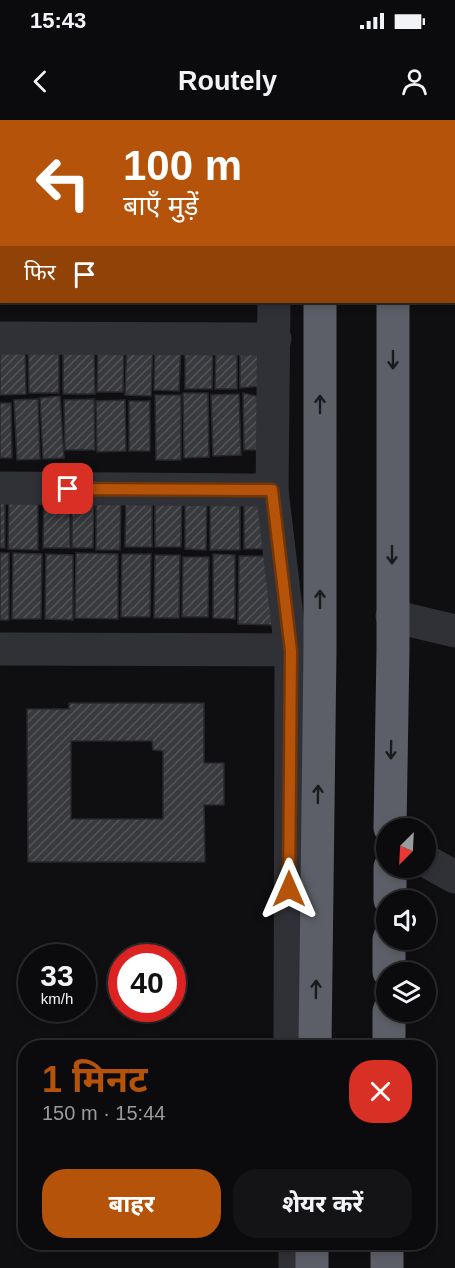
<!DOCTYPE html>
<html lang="hi">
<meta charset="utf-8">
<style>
body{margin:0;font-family:Helvetica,"Noto Sans Devanagari",sans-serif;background:#141416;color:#f1f3f6;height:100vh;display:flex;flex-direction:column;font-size:22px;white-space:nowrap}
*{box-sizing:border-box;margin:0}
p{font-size:20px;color:#9a9b9d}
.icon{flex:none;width:33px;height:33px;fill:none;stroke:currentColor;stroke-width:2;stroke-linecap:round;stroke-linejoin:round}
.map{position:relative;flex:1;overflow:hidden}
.drawer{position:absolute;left:18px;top:920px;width:418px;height:210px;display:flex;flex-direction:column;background:#0b0b0d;border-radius:24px;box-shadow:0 3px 9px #0003,0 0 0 2px #2b2b2e}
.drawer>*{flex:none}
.hud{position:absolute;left:0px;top:0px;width:456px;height:183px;box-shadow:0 3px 9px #0003,0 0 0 2px #2b2b2e;background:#b45309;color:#fff;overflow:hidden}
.needle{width:39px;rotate:204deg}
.tools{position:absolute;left:376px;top:698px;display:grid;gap:12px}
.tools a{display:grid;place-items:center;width:60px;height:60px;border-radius:50%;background:#0b0b0d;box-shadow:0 3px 9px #0003,0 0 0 2px #2b2b2e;font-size:30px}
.speed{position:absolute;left:18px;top:824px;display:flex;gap:12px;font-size:30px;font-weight:700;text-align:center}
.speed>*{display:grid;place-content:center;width:78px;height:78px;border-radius:50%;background:#0b0b0d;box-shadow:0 3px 9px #0003,0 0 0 2px #2b2b2e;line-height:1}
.speed small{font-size:15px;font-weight:400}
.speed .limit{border:9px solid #d22;background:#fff;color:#111}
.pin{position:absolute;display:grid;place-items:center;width:51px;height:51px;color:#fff;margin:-26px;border-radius:12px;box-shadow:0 3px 9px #0006}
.me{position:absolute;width:66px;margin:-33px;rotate:0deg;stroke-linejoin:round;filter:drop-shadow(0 0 4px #0008)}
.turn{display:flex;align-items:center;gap:21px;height:126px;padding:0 24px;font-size:27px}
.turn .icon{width:78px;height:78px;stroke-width:2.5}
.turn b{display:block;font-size:42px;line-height:51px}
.then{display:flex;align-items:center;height:57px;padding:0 24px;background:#0003;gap:12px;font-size:22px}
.round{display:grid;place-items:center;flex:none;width:63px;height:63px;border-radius:24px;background:#141416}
.head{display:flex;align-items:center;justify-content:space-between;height:102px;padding:0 24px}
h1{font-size:36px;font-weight:700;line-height:45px;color:#b45309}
.action{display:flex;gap:12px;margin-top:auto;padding:12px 24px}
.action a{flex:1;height:69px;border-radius:24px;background:#b45309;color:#fff;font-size:24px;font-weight:700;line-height:69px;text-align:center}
.action a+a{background:#141416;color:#f1f3f6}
.status{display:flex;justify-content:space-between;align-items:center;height:42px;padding:0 30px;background:#0b0b0d;direction:ltr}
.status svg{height:16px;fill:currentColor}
header{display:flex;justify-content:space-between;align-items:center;height:78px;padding:0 24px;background:#0b0b0d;font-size:27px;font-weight:700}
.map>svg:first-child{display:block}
</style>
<div class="status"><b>15:43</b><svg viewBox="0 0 49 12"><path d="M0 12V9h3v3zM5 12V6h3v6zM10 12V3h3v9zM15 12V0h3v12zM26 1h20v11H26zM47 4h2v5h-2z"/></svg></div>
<header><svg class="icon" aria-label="back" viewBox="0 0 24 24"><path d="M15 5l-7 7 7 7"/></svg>Routely<svg class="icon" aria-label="person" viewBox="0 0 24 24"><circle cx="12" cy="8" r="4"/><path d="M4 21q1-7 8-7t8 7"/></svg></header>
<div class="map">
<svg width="455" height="1148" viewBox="0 0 455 1148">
<defs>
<pattern id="building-hatch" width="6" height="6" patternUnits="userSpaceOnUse" patternTransform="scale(1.5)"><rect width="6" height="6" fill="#393a3e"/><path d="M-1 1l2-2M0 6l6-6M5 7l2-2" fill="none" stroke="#525458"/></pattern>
</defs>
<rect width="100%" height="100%" fill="#0f0f11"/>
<g fill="url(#building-hatch)" stroke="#29292d" stroke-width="1.5" fill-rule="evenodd">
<rect x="0" y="42" width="2" height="71"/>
<path d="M0,116L2,182H30L0,183Z"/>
<path d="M98,220L124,221L123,272H97Z"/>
<path d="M59,221V273H29L28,222Z"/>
<path d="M94,221L95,274H63V222Z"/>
<path d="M127,221H153L151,276L125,275Z"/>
<path d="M216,222L237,223V269H215Z"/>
<path d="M155,223L181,224L179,271L154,270Z"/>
<path d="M185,223H213L212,269H185Z"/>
<path d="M240,223L262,234L263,266L240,268Z"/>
<path d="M0,224H25L26,274L0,275Z"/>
<path d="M183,273H208L209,337L184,338Z"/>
<path d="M243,273L260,277L258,330H244Z"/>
<path d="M239,274L241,335L213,336L211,275Z"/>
<path d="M155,275H181V340H156Z"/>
<path d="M60,276L64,338L43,339L40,278Z"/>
<path d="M38,279L40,339L17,340L14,280Z"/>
<path d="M94,279L95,330H65L64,280Z"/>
<path d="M125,280L126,331L97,332L96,281Z"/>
<rect x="129" y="281" width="21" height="50"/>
<path d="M0,283H11L12,338H0Z"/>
<path d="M44,369L70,370V428H43Z"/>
<path d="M155,370L182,371L181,427H155Z"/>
<path d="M0,371L5,372V428H0Z"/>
<path d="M126,371H152V427H125Z"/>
<path d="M9,372H38V430L8,429Z"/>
<path d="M72,372H94L93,428H72Z"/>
<path d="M96,374H121L120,430H96Z"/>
<path d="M185,374L207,375L206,430L185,429Z"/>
<rect x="244" y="376" width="28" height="53"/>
<rect x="210" y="377" width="30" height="53"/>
<rect x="0" y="433" width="9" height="67"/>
<path d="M13,433L42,434L41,499H12Z"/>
<path d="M76,433L118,434V499L75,498Z"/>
<path d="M46,434L73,435V500L45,499Z"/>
<path d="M122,434H151L150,497H121Z"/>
<path d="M213,434L235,435V499L213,498Z"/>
<path d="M155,435H180L179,498H154Z"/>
<path d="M239,436H273L272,505L238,504Z"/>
<path d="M183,437H209L208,497H182Z"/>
<path d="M69,583H204V643H224V685H204L205,742H28L27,589H69ZM71,621H152L153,630L163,631V699H71Z"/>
</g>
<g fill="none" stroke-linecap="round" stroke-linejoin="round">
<g stroke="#303136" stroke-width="33">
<path d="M269,0V2"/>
<path d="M454,12H455"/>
<path d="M0,38H2"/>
<path d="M274,182L272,370L291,531L290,927"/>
<path d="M0,218L275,219"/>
<path d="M0,368L272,370"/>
<path d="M392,496L455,511"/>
<path d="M0,529L312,530"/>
<path d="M426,741L455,757"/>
<path d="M295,1122V1148"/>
</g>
<g stroke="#5c5f67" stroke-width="33">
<path d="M320,0V2"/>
<path d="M393,2V0"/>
<path d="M390,708L393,530V182"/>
<path d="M390,780V747"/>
<path d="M389,852V819"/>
<path d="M315,927L320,530V182"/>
<path d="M389,927V891"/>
<path d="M312,1148V1122"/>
<path d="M387,1148V1122"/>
</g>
</g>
<defs><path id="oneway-shaft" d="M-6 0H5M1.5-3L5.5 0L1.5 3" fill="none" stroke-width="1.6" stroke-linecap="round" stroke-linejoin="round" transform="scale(1.5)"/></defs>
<g stroke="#1a1b1e">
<use href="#oneway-shaft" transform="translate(393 240) rotate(90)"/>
<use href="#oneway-shaft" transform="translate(320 284) rotate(-90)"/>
<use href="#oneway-shaft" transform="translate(392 435) rotate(90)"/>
<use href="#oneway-shaft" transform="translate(320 479) rotate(-90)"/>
<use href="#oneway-shaft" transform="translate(391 630) rotate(91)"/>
<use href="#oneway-shaft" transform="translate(318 674) rotate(-89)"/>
<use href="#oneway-shaft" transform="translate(316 869) rotate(-89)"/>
</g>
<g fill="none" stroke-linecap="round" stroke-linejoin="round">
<defs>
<path id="route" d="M68,369L272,370L291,531L289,769"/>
</defs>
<use href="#route" stroke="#753606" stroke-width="15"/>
<use href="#route" stroke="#b45309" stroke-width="10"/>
</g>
</svg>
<div class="tools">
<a><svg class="needle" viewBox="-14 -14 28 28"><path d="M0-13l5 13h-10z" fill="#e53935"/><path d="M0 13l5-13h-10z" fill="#9a9b9d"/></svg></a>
<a><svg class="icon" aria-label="sound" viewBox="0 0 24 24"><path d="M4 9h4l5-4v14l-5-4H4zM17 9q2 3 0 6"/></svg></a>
<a><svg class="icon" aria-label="layers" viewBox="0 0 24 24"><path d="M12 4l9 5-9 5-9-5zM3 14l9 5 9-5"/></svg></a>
</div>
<div class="speed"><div>33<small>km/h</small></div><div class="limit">40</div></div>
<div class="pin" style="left:68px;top:369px;background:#d93025"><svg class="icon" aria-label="arrive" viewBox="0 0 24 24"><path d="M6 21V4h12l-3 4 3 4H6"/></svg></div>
<svg class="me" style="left:289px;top:769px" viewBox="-20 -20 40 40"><path d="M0-17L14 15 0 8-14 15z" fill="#b45309" stroke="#fff" stroke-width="4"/></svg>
<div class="hud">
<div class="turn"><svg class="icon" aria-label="left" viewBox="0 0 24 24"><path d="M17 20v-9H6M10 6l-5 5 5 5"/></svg><div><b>100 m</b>बाएँ मुड़ें</div></div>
<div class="then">फिर<svg class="icon" aria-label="arrive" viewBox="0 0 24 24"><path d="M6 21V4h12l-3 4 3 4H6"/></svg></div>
</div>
<section class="drawer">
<div class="head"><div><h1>1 मिनट</h1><p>150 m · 15:44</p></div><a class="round" style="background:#d93025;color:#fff"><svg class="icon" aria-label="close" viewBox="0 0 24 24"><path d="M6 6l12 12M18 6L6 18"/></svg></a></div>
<div class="action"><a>बाहर</a><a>शेयर करें</a></div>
</section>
</div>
